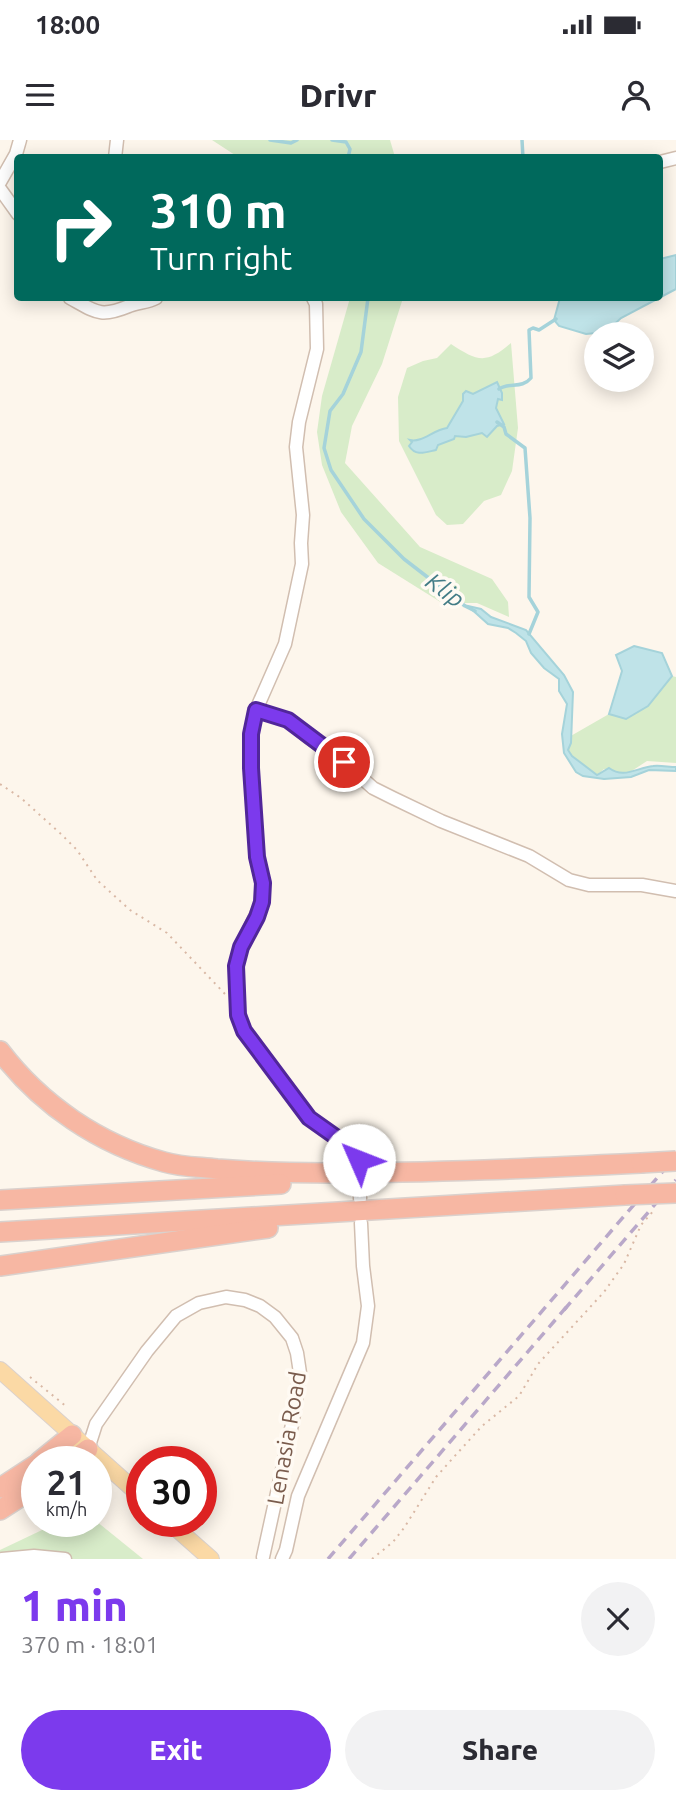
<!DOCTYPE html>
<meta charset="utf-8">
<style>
body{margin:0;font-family:Ubuntu,sans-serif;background:#f2f2f3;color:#2b2b33;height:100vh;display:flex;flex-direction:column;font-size:26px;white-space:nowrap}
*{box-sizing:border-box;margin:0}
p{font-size:23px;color:#7c7c81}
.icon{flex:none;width:38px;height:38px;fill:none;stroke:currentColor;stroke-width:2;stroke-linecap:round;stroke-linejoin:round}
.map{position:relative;height:1419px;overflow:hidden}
.details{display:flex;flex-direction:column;background:#fff;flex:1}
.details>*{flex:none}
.hud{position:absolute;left:14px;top:14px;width:649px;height:147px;border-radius:7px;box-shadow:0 4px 18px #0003;background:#00695c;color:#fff;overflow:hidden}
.tools{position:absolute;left:584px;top:182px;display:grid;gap:14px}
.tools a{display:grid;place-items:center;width:70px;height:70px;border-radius:50%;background:#fff;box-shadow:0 4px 18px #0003;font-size:35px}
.speed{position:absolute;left:21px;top:1306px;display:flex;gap:14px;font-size:35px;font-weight:700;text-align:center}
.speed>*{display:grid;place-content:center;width:91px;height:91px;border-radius:50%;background:#fff;box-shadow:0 4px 18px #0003;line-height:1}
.speed small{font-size:18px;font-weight:400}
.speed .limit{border:10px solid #d22;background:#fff;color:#111}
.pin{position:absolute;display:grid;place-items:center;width:60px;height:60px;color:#fff;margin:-30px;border:4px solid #fff;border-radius:50%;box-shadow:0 2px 7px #0007}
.me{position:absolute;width:77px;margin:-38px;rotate:314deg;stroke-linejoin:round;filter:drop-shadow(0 0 5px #0008)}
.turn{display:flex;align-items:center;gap:24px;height:147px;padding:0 21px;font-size:32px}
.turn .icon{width:91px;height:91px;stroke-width:2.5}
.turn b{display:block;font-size:49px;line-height:60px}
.round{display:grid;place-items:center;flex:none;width:74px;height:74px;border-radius:37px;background:#f2f2f3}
.summary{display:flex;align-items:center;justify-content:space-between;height:119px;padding:0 21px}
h1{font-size:42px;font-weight:800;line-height:52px;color:#7c3aed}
.button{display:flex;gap:14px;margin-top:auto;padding:14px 21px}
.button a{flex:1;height:80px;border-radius:42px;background:#7c3aed;color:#fff;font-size:28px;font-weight:800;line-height:80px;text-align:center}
.button a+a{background:#f2f2f3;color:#2b2b33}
.status{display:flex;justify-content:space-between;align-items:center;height:49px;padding:0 35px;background:#fff;direction:ltr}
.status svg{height:19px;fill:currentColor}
header{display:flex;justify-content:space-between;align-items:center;height:91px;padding:0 21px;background:#fff;font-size:32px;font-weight:800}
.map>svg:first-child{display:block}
</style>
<div class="status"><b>18:00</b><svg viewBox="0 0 49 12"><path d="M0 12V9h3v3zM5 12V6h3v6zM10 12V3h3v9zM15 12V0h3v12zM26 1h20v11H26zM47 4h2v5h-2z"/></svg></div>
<header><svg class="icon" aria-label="menu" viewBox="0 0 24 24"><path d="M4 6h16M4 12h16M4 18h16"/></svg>Drivr<svg class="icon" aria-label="person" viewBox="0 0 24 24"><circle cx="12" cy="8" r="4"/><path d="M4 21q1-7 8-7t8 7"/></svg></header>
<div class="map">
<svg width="676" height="1419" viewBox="0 0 676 1419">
<rect width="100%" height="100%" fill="#fdf6ec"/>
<g fill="#d8ecc9">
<path d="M212,0H390L395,17H238Z"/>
<path d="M350,158H403L382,224L352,286L345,323L420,407L492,439L508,462L509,477L477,463H442L378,423L341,372L322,325L317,292L322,256Z"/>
<path d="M511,203L518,288L512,331L501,355L484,361L463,384L447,385L436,375L399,301L398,257L407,228L423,221L437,218L451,204C477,221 486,225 511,203Z"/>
<path d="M672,536L676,537V623L647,621L627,634L604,629L597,635L572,616L567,607L570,603L569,597L609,574L626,579L648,566Z"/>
<path d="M61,1381H96L143,1419H0V1410Z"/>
</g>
<g fill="#bfe3e8" stroke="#a5d3da" stroke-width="2">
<path d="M676,115V149L621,178L606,192L586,194L559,186L554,180L560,158H660V119Z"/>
<path d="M497,242L502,253V260L498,259L496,268L504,284L497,286L487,297L482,293L466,297L455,296L454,299L438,305L436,310C426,312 416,317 409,306L412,302L410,300C422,303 433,290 447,288L463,261V254L466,251L473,254Z"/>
<path d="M468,466L481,469L491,477L526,490L564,535L573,552L571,603L568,610L572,616L597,635L609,628C624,639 636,628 653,626C660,625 669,627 676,627V631L649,630L631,637L604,639L583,636L576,632L564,613L562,594L567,564L559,551V539L544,528L531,513L526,501L516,493L508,488L488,484Z"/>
<path d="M634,506L662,513L672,536L648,566L626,579L609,574L622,531L616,515Z"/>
</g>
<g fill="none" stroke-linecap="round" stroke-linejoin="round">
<g stroke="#a5d3da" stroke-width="3.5">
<path d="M270,0L291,3L297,0"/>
<path d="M332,0L346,2L350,9L348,18"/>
<path d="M522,0L523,18"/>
<path d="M368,158L361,212L343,254L330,271L324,308L331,330L364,379L404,419L465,466L475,471"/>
<path d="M499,249C509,242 522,249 531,238L529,190L533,188L539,190L556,179"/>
<path d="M497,282L504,287L506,294L525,308L530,378L529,457L538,472L529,494"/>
</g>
<defs>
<g id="minor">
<path d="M115,18L117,0"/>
<path d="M660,22L676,18"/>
<path d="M0,42L16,14L20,0"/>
<path d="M0,49L18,74"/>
<path d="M70,158C96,172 100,178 129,166C138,162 147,163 156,158"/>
<path d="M313,158L316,164L317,209L299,282L296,307L303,375L301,403L302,424L285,504L256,570L251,594V628L255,695L257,717L263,742L262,762L241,807L236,826L238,875L244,891L309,978L350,1007L359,1020"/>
<path d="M256,570L288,580L308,597L344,622L373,648L393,658L441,681L529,716L569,740L589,745H642L676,751"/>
<path d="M360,1051V1059"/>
<path d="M88,1309L96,1284L147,1211L176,1176L199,1163L226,1157L245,1160L260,1166L275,1177L292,1198L297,1213L300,1233L293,1280L263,1417"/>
<path d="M2,1419L34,1416L65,1419"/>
<path d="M282,1419L286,1410L298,1356L363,1203L368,1166L363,1126L361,1083"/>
</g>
<g id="major">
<path d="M0,1230L142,1357"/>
<path d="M168,1381L211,1419"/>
</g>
<g id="highway">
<path d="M0,911C41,965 99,1004 164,1022C181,1027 200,1027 217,1029C254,1032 291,1033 328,1033C433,1033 537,1028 641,1023"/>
<path d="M0,1060L281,1044"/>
<path d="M0,1092L625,1055"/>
<path d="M0,1126L268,1088"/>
<path d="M40,1321L72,1295"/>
<path d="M73,1321L88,1309"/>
<path d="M0,1348L37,1324"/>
<path d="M0,1370L37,1346"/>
</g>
</defs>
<use href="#minor" stroke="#d1beb0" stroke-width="15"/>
<use href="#major" stroke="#dad1cd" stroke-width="18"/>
<use href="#highway" stroke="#dad1cd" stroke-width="22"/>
<g stroke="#d9b8a5" stroke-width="2" stroke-dasharray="2 5" stroke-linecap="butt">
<path d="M0,644L21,658L61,694L77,710L97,740L130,770L167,793L225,854"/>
<path d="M30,1237L67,1267"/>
<path d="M372,1419L393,1402L404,1388L436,1337L453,1318L482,1286L519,1256L538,1224L604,1152L624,1124L641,1085L655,1069"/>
</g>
<use href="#minor" stroke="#fff" stroke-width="12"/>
<use href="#major" stroke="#fbd9a5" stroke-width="16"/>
<use href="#highway" stroke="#f7b7a3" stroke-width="19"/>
<g stroke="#b9a8c9" stroke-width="3.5" stroke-dasharray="10 7" stroke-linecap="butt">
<path d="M564,1170L676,1040"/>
<path d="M328,1419L676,1016"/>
<path d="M349,1419L569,1164"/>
</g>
<defs>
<g id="highway-bridge">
<path d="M641,1023L676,1021"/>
<path d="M625,1055L676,1053"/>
</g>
</defs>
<use href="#highway-bridge" stroke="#dad1cd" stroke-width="22" stroke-linecap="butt"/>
<use href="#highway-bridge" stroke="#f7b7a3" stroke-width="19"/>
</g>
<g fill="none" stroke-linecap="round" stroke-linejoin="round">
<defs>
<path id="route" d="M344,622L288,580L256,570L251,594V628L257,717L263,743L262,762L257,777L241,807L236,826L238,875L244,891L309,978L350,1007L359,1020"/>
</defs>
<use href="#route" stroke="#51269a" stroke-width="18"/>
<use href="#route" stroke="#7c3aed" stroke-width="12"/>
</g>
<g text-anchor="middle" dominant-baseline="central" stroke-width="7" stroke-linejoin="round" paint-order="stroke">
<g font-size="23" fill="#7a5c4d" stroke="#fffaf3">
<text transform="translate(286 1298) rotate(-80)">Lenasia Road</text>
</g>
<g font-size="24" font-style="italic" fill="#437c86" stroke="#fffaf3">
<text transform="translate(445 450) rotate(36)">Klip</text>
</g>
</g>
</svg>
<div class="tools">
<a><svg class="icon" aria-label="layers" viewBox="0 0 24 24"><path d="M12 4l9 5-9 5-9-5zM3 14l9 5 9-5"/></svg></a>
</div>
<div class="speed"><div>21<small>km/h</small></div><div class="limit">30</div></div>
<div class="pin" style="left:344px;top:622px;background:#d93025"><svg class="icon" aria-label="arrive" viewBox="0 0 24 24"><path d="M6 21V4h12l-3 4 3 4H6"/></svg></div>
<svg class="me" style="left:359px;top:1020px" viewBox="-20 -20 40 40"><circle r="19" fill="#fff"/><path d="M0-13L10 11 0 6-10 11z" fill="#7c3aed"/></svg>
<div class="hud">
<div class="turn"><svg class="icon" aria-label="right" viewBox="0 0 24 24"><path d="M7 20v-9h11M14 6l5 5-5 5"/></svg><div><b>310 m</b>Turn right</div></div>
</div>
</div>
<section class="details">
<div class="summary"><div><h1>1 min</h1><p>370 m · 18:01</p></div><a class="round"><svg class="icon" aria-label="close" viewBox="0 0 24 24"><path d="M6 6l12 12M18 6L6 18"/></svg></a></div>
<div class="button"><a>Exit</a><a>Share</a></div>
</section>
